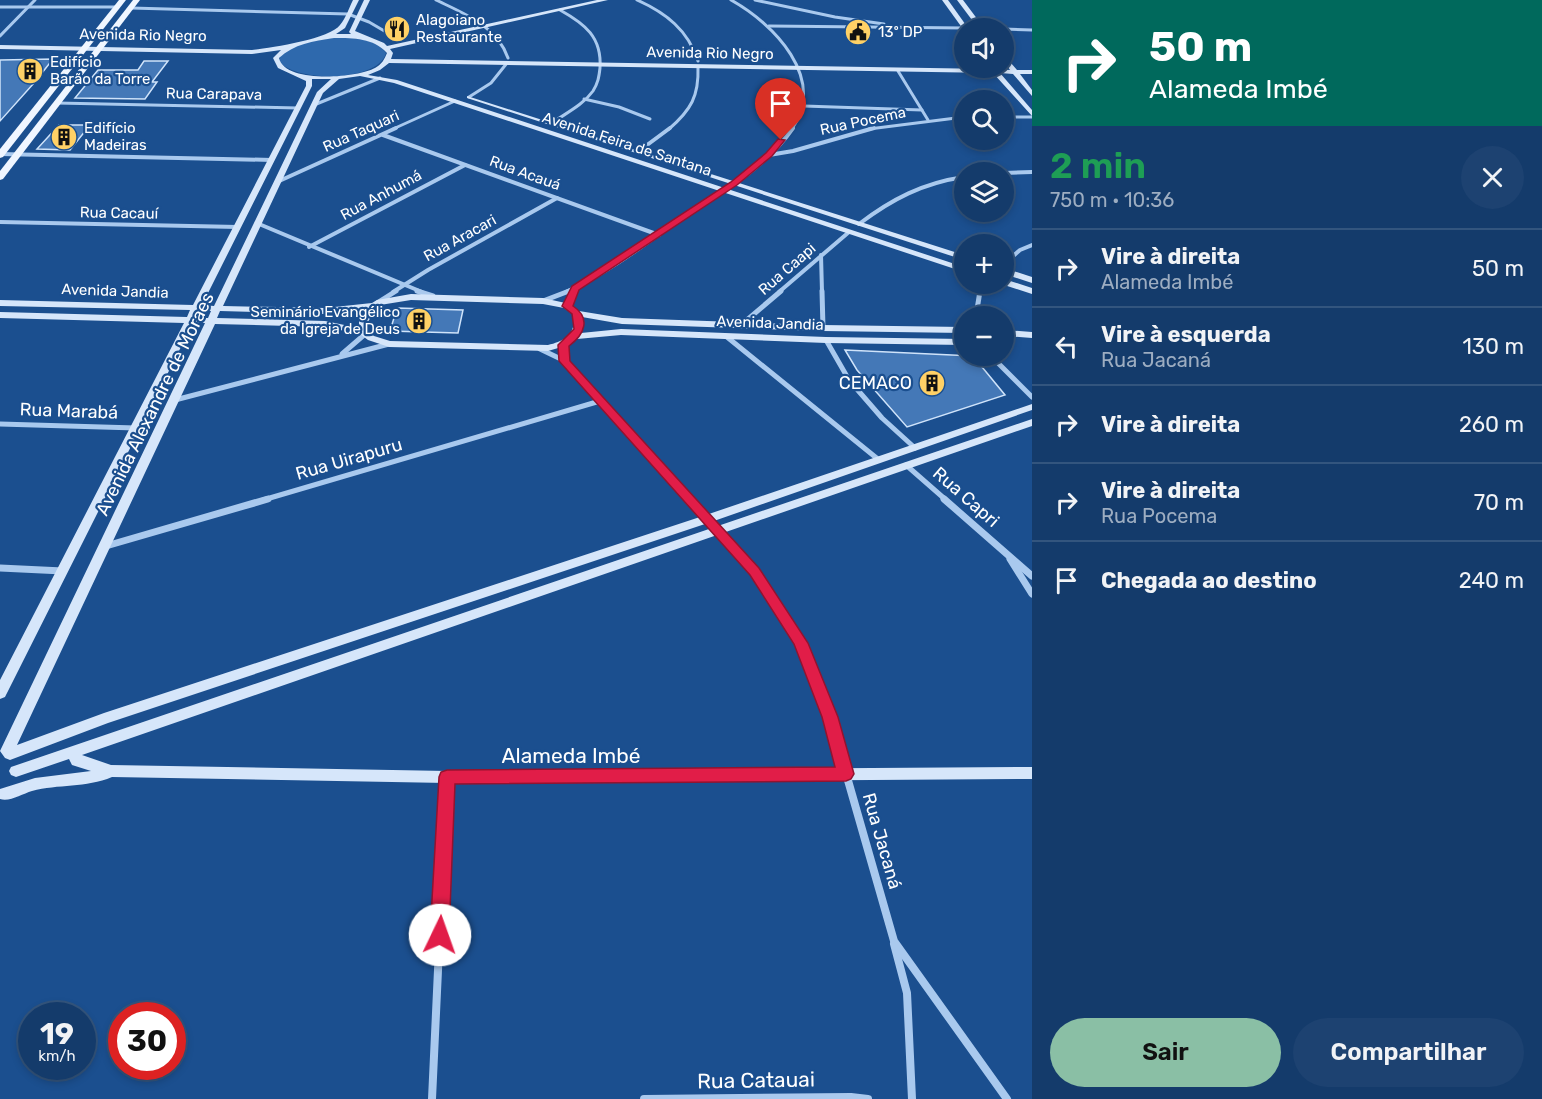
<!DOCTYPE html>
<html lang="pt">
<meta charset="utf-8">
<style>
body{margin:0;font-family:Rubik,sans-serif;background:#1d4271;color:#f1f3f6;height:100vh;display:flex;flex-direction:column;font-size:22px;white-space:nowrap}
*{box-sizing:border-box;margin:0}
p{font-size:20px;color:#9dadc1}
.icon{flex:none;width:33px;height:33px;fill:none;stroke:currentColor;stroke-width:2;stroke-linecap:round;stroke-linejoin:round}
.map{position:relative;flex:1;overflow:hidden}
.drawer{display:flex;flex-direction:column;background:#143b6b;width:510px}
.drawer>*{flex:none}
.guide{background:#00695c;color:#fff;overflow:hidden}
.tools{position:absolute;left:954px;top:18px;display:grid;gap:12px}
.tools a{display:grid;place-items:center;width:60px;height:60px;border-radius:50%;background:#143b6b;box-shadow:0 3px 9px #0003,0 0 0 2px #33557e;font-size:30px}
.speed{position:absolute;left:18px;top:1002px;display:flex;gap:12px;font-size:30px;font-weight:700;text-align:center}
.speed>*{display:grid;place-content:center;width:78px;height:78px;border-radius:50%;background:#143b6b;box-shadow:0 3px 9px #0003,0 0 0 2px #33557e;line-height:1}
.speed small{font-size:15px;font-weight:400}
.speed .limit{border:9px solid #d22;background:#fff;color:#111}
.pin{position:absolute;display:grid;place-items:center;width:51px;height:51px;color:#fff;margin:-62px -26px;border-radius:50% 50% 50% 0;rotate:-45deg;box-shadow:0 0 6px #0007}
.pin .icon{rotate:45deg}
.me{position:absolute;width:66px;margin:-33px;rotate:3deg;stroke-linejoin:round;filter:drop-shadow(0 0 4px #0008)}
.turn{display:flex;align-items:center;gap:21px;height:126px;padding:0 18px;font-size:27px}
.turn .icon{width:78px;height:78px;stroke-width:2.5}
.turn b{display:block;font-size:42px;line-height:51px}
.round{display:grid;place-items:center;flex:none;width:63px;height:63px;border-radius:32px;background:#1d4271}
.head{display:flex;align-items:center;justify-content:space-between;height:102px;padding:0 18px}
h1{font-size:36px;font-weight:600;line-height:45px;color:#1e9e55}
.button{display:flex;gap:12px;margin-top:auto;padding:12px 18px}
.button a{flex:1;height:69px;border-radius:36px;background:#8abfa5;color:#111;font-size:24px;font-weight:600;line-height:69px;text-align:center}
.button a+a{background:#1d4271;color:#f1f3f6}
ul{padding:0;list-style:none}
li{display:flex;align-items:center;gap:18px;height:78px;padding:0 18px;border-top:2px solid #33557e}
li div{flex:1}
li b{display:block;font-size:22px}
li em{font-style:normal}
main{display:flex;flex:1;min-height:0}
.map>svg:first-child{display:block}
</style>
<main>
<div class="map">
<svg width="1032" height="1099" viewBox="0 0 1032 1099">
<rect width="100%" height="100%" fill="#1b4f8f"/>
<path fill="#2e69ad" d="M333,38C350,38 375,37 386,53C379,82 295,83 279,61L281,54L301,43Z"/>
<g fill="#4478b7" stroke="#cfe3fa" stroke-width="1.5">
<path d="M53,59L34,83L0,121V60Z"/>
<path d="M144,61H168L152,82H157L145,99L75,98L98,70H138Z"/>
<path d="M59,125H90L70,150L37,149Z"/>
<path d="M397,308L463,310L458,333L390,331Z"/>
<path d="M845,350L973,356L1005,395L907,427L857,370Z"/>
</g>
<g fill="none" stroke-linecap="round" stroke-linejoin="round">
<g stroke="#a9c9ee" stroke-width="3">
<path d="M436,0C465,14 497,26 508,58"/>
<path d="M637,0C666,13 688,30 698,61"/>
<path d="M731,0C774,24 827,78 792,129"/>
<path d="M755,0L835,17L884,24"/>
<path d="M0,7H117"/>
<path d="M131,8L348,14L369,22L398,39"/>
<path d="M769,26L965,28"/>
<path d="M1004,29L1032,30"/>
<path d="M0,36L35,0"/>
<path d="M898,71L928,120"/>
<path d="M469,97L491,83L507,63"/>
<path d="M584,99L619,107L650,119"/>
<path d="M57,103L298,108"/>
<path d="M314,105L380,78"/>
<path d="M804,106L922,110"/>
<path d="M1004,117H1032"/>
<path d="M552,123C566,113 583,105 593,91C598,83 599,77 600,68C602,37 585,24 560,10"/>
<path d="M393,129L455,101"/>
<path d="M669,129C691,110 699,96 698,67"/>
<path d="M869,129L964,117"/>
</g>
<g stroke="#a9c9ee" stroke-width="4">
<path d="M383,135L659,235"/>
<path d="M639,151L670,128"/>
<path d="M0,154L272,160"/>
<path d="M769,155L793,151L874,128"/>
<path d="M1004,173L1032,172"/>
<path d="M277,182L396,128"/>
<path d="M0,222L238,227"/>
<path d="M259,224L422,292"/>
<path d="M859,224C892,199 923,183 964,177"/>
<path d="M309,247L465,165"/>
<path d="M821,255L822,292"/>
<path d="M1004,264L1020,250L1032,245"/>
<path d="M393,292L428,270L557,198"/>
<path d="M566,292C605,274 640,248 675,223C716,195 764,170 793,128"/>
<path d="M573,292L575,289"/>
<path d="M779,292L849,232"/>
<path d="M979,292L984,284"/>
</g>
<g stroke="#a9c9ee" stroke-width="5">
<path d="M417,291L433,296"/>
<path d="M822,291L823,328"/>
<path d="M543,301L569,291"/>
<path d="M377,303L396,291"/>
<path d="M567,306L574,291"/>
<path d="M976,316L980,291"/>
<path d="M741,325L781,291"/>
<path d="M727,337L879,460"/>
<path d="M826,340L849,380L882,418L915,448"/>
<path d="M564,345L565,361"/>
<path d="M540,349L565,361L690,500"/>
<path d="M342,354L364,335"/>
<path d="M991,356L1032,397"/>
<path d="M175,400L389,344"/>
<path d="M0,424L136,428"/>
<path d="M906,465L946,500"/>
<path d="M263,500L600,401"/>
</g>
<g stroke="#a9c9ee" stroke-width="7">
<path d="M688,499C729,544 772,589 801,643C820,680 832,724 843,764"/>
<path d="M944,499L1032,576"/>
<path d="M106,546L268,499"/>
<path d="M1010,559L1032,594"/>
<path d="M0,568L63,571"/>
</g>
<g stroke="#a9c9ee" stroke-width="8">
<path d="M843,763L894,941L1007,1099"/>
<path d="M894,944L907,993L912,1099"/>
<path d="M432,1099L447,777"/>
<path d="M644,1099L851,1097L868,1099"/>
</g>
<g fill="#d6e6fa" fill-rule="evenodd">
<path d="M353,0H359L345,28L336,34H351L349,32L364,0H370L355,31L384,43L387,46L597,0H608L390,49L393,53L391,59L990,69L995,68L997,69L1010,70L1004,61V55L1017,70H1032V74H1020L1032,90V96L1013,74L1000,73L1032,110V116L993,73L389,63L380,70L368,75L397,80L964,267V272L394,83L360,76L339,79L323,93L223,306L325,308L372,303L377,300L411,294L543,298L570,304L579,311L622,318L823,325L964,327V333L823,331L622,324L582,317L583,328L581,333L621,329L826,337L964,339V345L826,343L621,335L577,339L565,346L548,351L389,347L368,340L360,334L325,327L215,324L17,745L104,713L703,516L1032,404V410L711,522L108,723L10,760L5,758L0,751L205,323H193L5,697L0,699V680L184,323L0,318V312L187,317L190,310L0,306V300L193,305L306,86V81L278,68L273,58L281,50L252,54L0,49V45L252,50C270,48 330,39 340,25C346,18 349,8 353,0ZM334,38C354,38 373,38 387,53C384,60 382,64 375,68C357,78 285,84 279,58C294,44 313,41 334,38ZM312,79H331L317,92L214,306L202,305L312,86ZM411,300L543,304L564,308L572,314C578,333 565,341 548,345L390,341L374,336L368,331L369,320L380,305ZM367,309L359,320V328L325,321L217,318L220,311L325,314ZM199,311H211L208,318H196Z"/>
<path d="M942,0H948L968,28L963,29Z"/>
<path d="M957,0H963L984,28H978Z"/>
<path d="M467,96L964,255V260L467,98Z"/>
<path d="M1004,268L1032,277V283L1004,274Z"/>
<path d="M1004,279L1032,288V294L1001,284H1004Z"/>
<path d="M1004,330L1032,332V338L1004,336Z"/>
<path d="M1032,419V426L82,755L111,765L447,771L1032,767V779L447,783L112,777C86,788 58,784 32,791C22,794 10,802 0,799V789L35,778L91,771L72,765L69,759L16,777L11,775L9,771L11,767Z"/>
</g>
<g fill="#f0f6ff" fill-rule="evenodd">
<path d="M119,0H126L3,157L0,158V149Z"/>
<path d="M133,0H140L3,179L0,180V171Z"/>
</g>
</g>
<path fill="#e11d48" stroke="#92132f" stroke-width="1.5" d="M778,139L785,140L772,156L737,185L579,290L573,306C591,318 585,334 569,346L570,361L759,568L808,643L838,717L854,774L851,779L846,781L455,784L449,935L446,942L440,944L433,942L430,935L439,777L441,772L447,770L835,767L822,717L794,644L750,575L559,361L558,345L574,329L572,314L562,306L572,286L731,182L766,153Z"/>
<defs>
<symbol id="restaurant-disc" viewBox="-11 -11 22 22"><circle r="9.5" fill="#ffd166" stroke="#1b4f8f"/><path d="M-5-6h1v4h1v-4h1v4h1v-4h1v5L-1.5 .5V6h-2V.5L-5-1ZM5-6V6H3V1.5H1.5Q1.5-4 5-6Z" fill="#111"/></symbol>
<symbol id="civic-disc" viewBox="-11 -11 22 22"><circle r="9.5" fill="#ffd166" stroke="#1b4f8f"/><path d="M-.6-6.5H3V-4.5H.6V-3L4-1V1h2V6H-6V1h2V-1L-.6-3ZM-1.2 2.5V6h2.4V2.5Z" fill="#111"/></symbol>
<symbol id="building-disc" viewBox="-11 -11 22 22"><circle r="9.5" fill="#ffd166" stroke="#1b4f8f"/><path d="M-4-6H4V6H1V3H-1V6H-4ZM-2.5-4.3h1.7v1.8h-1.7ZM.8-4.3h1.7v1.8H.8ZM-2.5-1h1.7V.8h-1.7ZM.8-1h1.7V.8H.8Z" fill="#111"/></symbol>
</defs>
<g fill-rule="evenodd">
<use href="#restaurant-disc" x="382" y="14" width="30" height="30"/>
<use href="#civic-disc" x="843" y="17" width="30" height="30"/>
<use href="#building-disc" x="15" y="56" width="30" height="30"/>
<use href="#building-disc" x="49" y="122" width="30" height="30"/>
<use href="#building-disc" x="404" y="306" width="30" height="30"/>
<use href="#building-disc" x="917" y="368" width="30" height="30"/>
</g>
<g text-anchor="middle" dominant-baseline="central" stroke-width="4.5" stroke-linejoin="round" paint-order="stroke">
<g font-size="15" fill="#fff" stroke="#1b4f8f" text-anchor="start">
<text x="416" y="20">Alagoiano<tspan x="416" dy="17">Restaurante</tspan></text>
<text x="878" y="32">13º DP</text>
<text x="50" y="62">Edifício<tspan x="50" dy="17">Barão da Torre</tspan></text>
<text x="84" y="128">Edifício<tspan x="84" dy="17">Madeiras</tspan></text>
<text x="400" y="312" text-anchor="end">Seminário Evangélico<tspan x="400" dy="17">da Igreja de Deus</tspan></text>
</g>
<g font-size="15" fill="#fff" stroke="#1b4f8f">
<text transform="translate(143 35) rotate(1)">Avenida Rio Negro</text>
<text transform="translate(710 53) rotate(1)">Avenida Rio Negro</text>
<text transform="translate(214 94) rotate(1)">Rua Carapava</text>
<text transform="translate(863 121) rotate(-12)">Rua Pocema</text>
<text transform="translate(361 131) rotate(-24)">Rua Taquari</text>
<text transform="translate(627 144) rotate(18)">Avenida Feira de Santana</text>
<text transform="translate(525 173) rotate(20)">Rua Acauá</text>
<text transform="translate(381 195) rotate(-28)">Rua Anhumá</text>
<text transform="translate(119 213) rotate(1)">Rua Cacauí</text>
<text transform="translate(460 238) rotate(-29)">Rua Aracari</text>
<text transform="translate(787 269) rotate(-41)">Rua Caapi</text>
<text transform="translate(115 291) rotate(2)">Avenida Jandia</text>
<text transform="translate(770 323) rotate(2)">Avenida Jandia</text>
</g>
<g font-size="18" fill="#fff" stroke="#1b4f8f" text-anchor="end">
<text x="912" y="383">CEMACO</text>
</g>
<g font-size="18" fill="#fff" stroke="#1b4f8f">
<text transform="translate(155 404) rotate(-64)">Avenida Alexandre de Moraes</text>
<text transform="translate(69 411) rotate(2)">Rua Marabá</text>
<text transform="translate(349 459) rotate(-16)">Rua Uirapuru</text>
<text transform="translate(966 497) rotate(41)">Rua Capri</text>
<text transform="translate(882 841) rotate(74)">Rua Jacaná</text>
</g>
<g font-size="21" fill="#fff" stroke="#1b4f8f">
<text x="571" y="755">Alameda Imbé</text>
<text transform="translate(756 1080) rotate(-1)">Rua Catauai</text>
</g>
</g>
</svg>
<div class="tools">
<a><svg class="icon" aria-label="sound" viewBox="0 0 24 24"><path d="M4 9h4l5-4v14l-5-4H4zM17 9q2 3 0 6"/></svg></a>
<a><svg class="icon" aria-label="search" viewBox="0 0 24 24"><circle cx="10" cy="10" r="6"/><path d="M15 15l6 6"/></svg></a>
<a><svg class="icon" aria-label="layers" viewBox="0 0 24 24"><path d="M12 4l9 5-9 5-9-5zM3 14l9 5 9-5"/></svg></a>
<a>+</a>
<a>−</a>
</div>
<div class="speed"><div>19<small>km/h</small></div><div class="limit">30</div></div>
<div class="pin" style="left:781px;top:140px;background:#d93025"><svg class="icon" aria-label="arrive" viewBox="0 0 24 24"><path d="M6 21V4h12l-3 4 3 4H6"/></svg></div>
<svg class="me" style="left:440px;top:935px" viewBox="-20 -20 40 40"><circle r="19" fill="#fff"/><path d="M0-13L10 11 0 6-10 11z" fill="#e11d48"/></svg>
</div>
<section class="drawer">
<div class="guide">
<div class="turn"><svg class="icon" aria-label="right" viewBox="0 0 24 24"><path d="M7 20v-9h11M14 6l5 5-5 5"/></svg><div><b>50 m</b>Alameda Imbé</div></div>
</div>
<div class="head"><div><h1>2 min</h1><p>750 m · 10:36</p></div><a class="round"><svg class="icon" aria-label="close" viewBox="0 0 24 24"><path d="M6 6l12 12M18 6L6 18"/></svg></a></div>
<ul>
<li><svg class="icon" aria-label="right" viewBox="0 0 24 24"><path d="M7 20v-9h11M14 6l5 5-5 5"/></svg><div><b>Vire à direita</b><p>Alameda Imbé</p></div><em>50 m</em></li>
<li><svg class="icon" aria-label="left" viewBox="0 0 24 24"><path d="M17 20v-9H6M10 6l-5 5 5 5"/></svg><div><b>Vire à esquerda</b><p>Rua Jacaná</p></div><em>130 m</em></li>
<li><svg class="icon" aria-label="right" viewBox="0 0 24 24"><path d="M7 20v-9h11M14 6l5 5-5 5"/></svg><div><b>Vire à direita</b></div><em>260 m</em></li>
<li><svg class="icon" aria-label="right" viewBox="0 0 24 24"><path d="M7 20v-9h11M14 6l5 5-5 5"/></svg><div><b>Vire à direita</b><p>Rua Pocema</p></div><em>70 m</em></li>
<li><svg class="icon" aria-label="arrive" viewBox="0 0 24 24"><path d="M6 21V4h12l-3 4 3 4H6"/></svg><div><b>Chegada ao destino</b></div><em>240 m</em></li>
</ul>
<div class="button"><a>Sair</a><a>Compartilhar</a></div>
</section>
</main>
